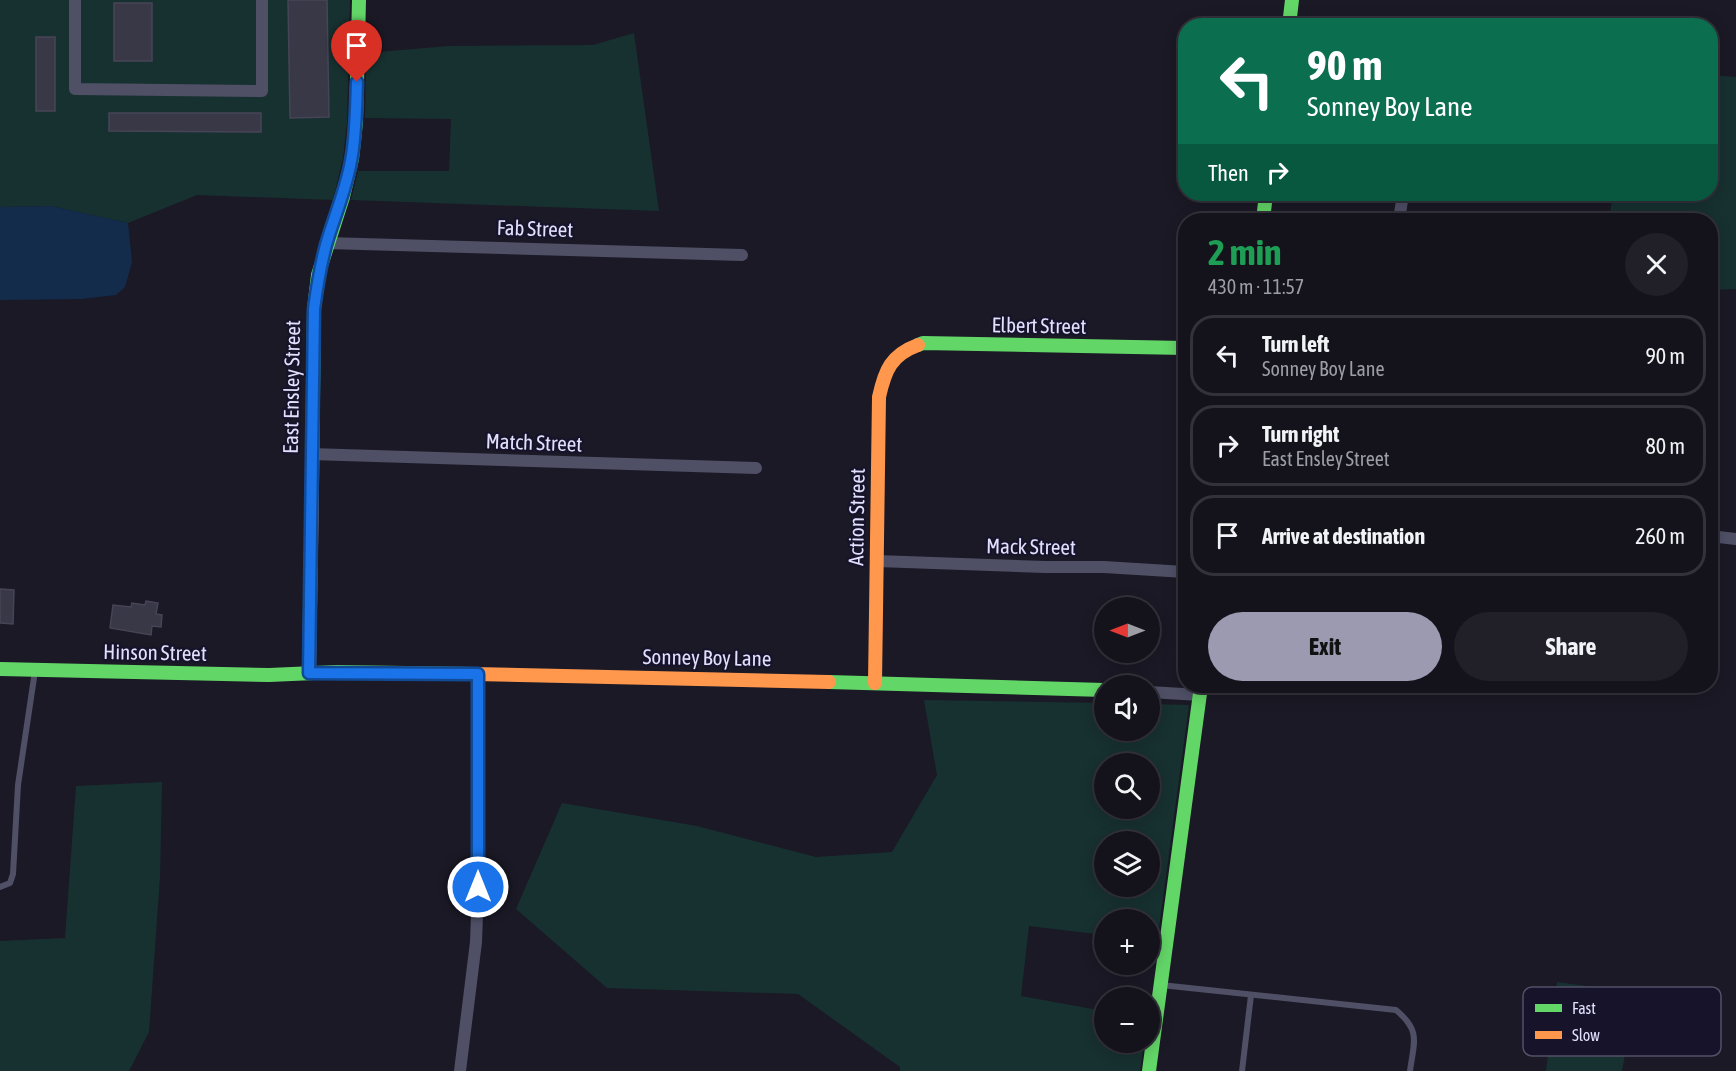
<!DOCTYPE html>
<meta charset="utf-8">
<style>
body{margin:0;font-family:"Asap Condensed",sans-serif;background:#212029;color:#f1f3f6;height:100vh;display:flex;flex-direction:column;font-size:22px;white-space:nowrap}
*{box-sizing:border-box;margin:0}
p{font-size:20px;color:#9d9ea3}
.icon{flex:none;width:33px;height:33px;fill:none;stroke:currentColor;stroke-width:2;stroke-linecap:round;stroke-linejoin:round}
.map{position:relative;flex:1;overflow:hidden}
.panel{position:absolute;left:1178px;top:213px;width:540px;height:480px;display:flex;flex-direction:column;background:#14131c;border-radius:24px;box-shadow:0 3px 15px #0003,0 0 0 2px #33323b}
.panel>*{flex:none}
.guide{position:absolute;left:1178px;top:18px;width:540px;height:183px;border-radius:24px;box-shadow:0 3px 15px #0003,0 0 0 2px #33323b;background:#0b6e4f;color:#fff;overflow:hidden}
.needle{width:39px;rotate:270deg}
.controls{position:absolute;left:1094px;top:597px;display:grid;gap:12px}
.controls a{display:grid;place-items:center;width:66px;height:66px;border-radius:50%;background:#14131c;box-shadow:0 3px 15px #0003,0 0 0 2px #33323b;font-size:30px}
.pin{position:absolute;display:grid;place-items:center;width:51px;height:51px;color:#fff;margin:-62px -26px;border-radius:50% 50% 50% 0;rotate:-45deg;box-shadow:0 0 6px #0007}
.pin .icon{rotate:45deg}
.me{position:absolute;width:66px;margin:-33px;rotate:0deg;stroke-linejoin:round;filter:drop-shadow(0 0 4px #0008)}
.turn{display:flex;align-items:center;gap:21px;height:126px;padding:0 30px;font-size:27px}
.turn .icon{width:78px;height:78px;stroke-width:2.5}
.turn b{display:block;font-size:42px;line-height:51px}
.then{display:flex;align-items:center;height:57px;padding:0 30px;background:#0003;gap:12px;font-size:22px}
.round{display:grid;place-items:center;flex:none;width:63px;height:63px;border-radius:32px;background:#212029}
.overview{display:flex;align-items:center;justify-content:space-between;height:102px;padding:0 30px}
h1{font-size:36px;font-weight:700;line-height:45px;color:#1e9e55}
.action{display:flex;gap:12px;margin-top:auto;padding:12px 30px}
.action a{flex:1;height:69px;border-radius:36px;background:#9b9ab1;color:#111;font-size:24px;font-weight:700;line-height:69px;text-align:center}
.action a+a{background:#212029;color:#f1f3f6}
ul{padding:0;list-style:none}
li{display:flex;align-items:center;gap:18px;height:81px;margin:0 12px 9px;padding:0 18px;border:3px solid #33323b;border-radius:24px}
li div{flex:1}
li b{display:block;font-size:22px}
li em{font-style:normal}
.map>svg:first-child{display:block}
</style>
<div class="map">
<svg width="1736" height="1071" viewBox="0 0 1736 1071">
<rect width="100%" height="100%" fill="#1a1925"/>
<g fill="#173130" fill-rule="evenodd">
<path d="M0,0H350L347,122L343,158L333,200L197,195L128,223L51,206L0,207Z"/>
<path d="M634,33L659,211L351,200L358,171H449L451,119L365,118L366,53L449,46L593,45Z"/>
<path d="M1710,75L1736,77V289L1710,290V220H1609L1613,194H1710Z"/>
<path d="M924,700L1104,703V730H1149V704L1189,705L1157,943L1149,942V920H1104V935L1029,926L1021,996L1104,1011V1042L1144,1043L1140,1071H900V1067L798,994L607,988L516,909L562,803L697,826L816,857L892,852L937,775ZM1104,764H1149V808H1104ZM1104,842H1149V886H1104Z"/>
<path d="M162,782L160,877L149,1032L129,1071H0V941L65,938L76,786Z"/>
<path d="M1557,982L1636,993L1622,1071H1546Z"/>
</g>
<path fill="#142c4b" d="M51,206L128,223L132,262L125,287L116,295L81,299L0,300V207Z"/>
<g fill="#393846" stroke="#474457" stroke-width="1.5">
<path d="M288,0H327L329,117L290,118Z"/>
<rect x="114" y="3" width="38" height="58"/>
<rect x="36" y="37" width="19" height="74"/>
<path d="M109,113H261V132L109,131Z"/>
<path d="M0,589L14,590L13,624L0,623Z"/>
<path d="M146,601L158,603L156,614L162,615L161,627L152,626L151,635L110,628L113,605L131,607L132,603L145,605Z"/>
</g>
<g fill="none" stroke-linecap="round" stroke-linejoin="round">
<g stroke="#4f4f66" stroke-width="6">
<path d="M0,887L10,883L13,874L18,785L35,671"/>
<path d="M1161,985L1396,1010C1421,1031 1414,1041 1410,1071"/>
<path d="M1242,1071L1251,995"/>
</g>
<g stroke="#4f4f66" stroke-width="12">
<path d="M75,0V89L262,91V0"/>
<path d="M1399,220L1403,194"/>
<path d="M327,243L742,255"/>
<path d="M311,454L756,468"/>
<path d="M1710,536L1736,539"/>
<path d="M877,561L1045,567H1104L1185,572"/>
<path d="M1149,692L1200,695"/>
<path d="M460,1071L476,942L478,887V674"/>
</g>
<g stroke="#63d668" stroke-width="14">
<path d="M1289,26L1292,0"/>
<path d="M1263,220L1266,194"/>
<path d="M918,345L923,343L1185,348"/>
<path d="M312,487L314,309L318,275L343,197L352,159L356,122L359,0"/>
<path d="M0,669L269,675L337,672L474,674"/>
<path d="M829,682L1104,690"/>
<path d="M1149,1071L1201,686"/>
</g>
<g stroke="#ff974d" stroke-width="14">
<path d="M309,673L312,487"/>
<path d="M474,674L829,682"/>
<path d="M875,683L879,397C885,370 891,355 918,345"/>
</g>
</g>
<g fill="none" stroke-linecap="round" stroke-linejoin="round">
<defs>
<path id="route" d="M357,82C356,108 356,135 351,161C346,190 334,217 326,245C320,267 317,287 314,309L309,673L478,674V887"/>
</defs>
<use href="#route" stroke="#114b97" stroke-width="15"/>
<use href="#route" stroke="#1a73e8" stroke-width="10"/>
</g>
<g text-anchor="middle" dominant-baseline="central" stroke-width="4.5" stroke-linejoin="round" paint-order="stroke">
<g font-size="21" fill="#e1e0fd" stroke="#16132b">
<text transform="translate(535 228) rotate(2)">Fab Street</text>
<text transform="translate(1039 325) rotate(1)">Elbert Street</text>
<text transform="translate(291 387) rotate(-89)">East Ensley Street</text>
<text transform="translate(534 442) rotate(2)">Match Street</text>
<text transform="translate(856 517) rotate(-89)">Action Street</text>
<text transform="translate(1031 546) rotate(1)">Mack Street</text>
<text transform="translate(155 652) rotate(1)">Hinson Street</text>
<text transform="translate(707 657) rotate(1)">Sonney Boy Lane</text>
</g>
</g>
<rect x="1523" y="987" width="198" height="69" rx="9" fill="#16132b" stroke="#53506a" stroke-width="1.5"/>
<rect x="1535" y="1004" width="27" height="8" fill="#63d668"/>
<rect x="1535" y="1031" width="27" height="8" fill="#ff974d"/>
<g font-size="16" fill="#e1e0fd">
<text x="1572" y="1014">Fast</text>
<text x="1572" y="1041">Slow</text>
</g>
</svg>
<div class="controls">
<a><svg class="needle" viewBox="-14 -14 28 28"><path d="M0-13l5 13h-10z" fill="#e53935"/><path d="M0 13l5-13h-10z" fill="#9d9ea3"/></svg></a>
<a><svg class="icon" aria-label="sound" viewBox="0 0 24 24"><path d="M4 9h4l5-4v14l-5-4H4zM17 9q2 3 0 6"/></svg></a>
<a><svg class="icon" aria-label="search" viewBox="0 0 24 24"><circle cx="10" cy="10" r="6"/><path d="M15 15l6 6"/></svg></a>
<a><svg class="icon" aria-label="layers" viewBox="0 0 24 24"><path d="M12 4l9 5-9 5-9-5zM3 14l9 5 9-5"/></svg></a>
<a>+</a>
<a>−</a>
</div>
<div class="pin" style="left:357px;top:82px;background:#d93025"><svg class="icon" aria-label="arrive" viewBox="0 0 24 24"><path d="M6 21V4h12l-3 4 3 4H6"/></svg></div>
<svg class="me" style="left:478px;top:887px" viewBox="-20 -20 40 40"><circle r="17" fill="#1a73e8" stroke="#fff" stroke-width="3"/><path d="M0-11L8 9 0 5-8 9z" fill="#fff"/></svg>
<div class="guide">
<div class="turn"><svg class="icon" aria-label="left" viewBox="0 0 24 24"><path d="M17 20v-9H6M10 6l-5 5 5 5"/></svg><div><b>90 m</b>Sonney Boy Lane</div></div>
<div class="then">Then<svg class="icon" aria-label="right" viewBox="0 0 24 24"><path d="M7 20v-9h11M14 6l5 5-5 5"/></svg></div>
</div>
<section class="panel">
<div class="overview"><div><h1>2 min</h1><p>430 m · 11:57</p></div><a class="round"><svg class="icon" aria-label="close" viewBox="0 0 24 24"><path d="M6 6l12 12M18 6L6 18"/></svg></a></div>
<ul>
<li><svg class="icon" aria-label="left" viewBox="0 0 24 24"><path d="M17 20v-9H6M10 6l-5 5 5 5"/></svg><div><b>Turn left</b><p>Sonney Boy Lane</p></div><em>90 m</em></li>
<li><svg class="icon" aria-label="right" viewBox="0 0 24 24"><path d="M7 20v-9h11M14 6l5 5-5 5"/></svg><div><b>Turn right</b><p>East Ensley Street</p></div><em>80 m</em></li>
<li><svg class="icon" aria-label="arrive" viewBox="0 0 24 24"><path d="M6 21V4h12l-3 4 3 4H6"/></svg><div><b>Arrive at destination</b></div><em>260 m</em></li>
</ul>
<div class="action"><a>Exit</a><a>Share</a></div>
</section>
</div>
